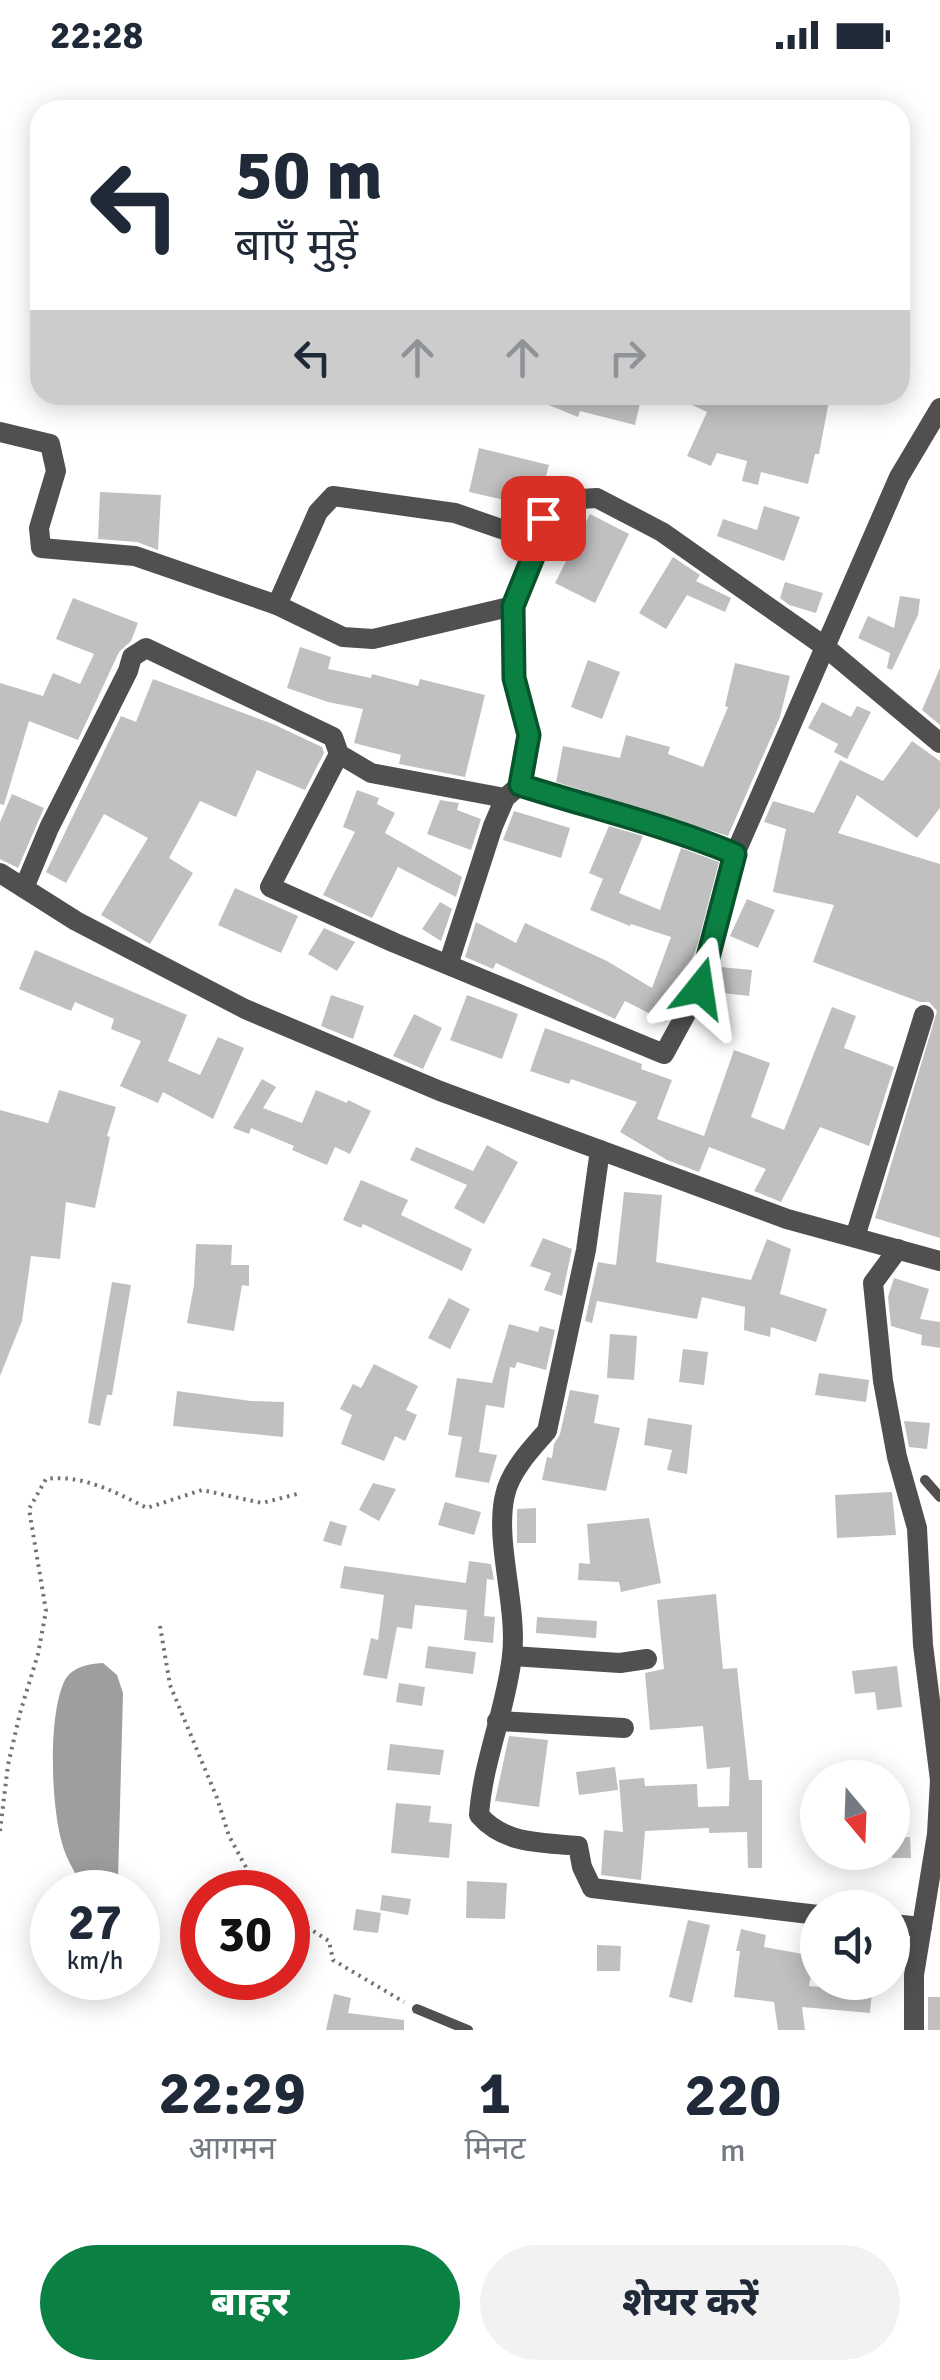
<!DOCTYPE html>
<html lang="hi">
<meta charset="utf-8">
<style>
body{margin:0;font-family:Signika,"Noto Sans Devanagari",sans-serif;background:#f2f2f3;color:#1f2937;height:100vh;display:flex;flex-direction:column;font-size:38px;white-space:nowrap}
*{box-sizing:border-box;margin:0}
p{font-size:32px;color:#747a83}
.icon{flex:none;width:55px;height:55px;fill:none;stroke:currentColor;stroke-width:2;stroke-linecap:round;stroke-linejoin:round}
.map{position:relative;height:1960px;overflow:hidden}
.panel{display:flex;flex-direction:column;background:#fff;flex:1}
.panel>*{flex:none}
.top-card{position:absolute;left:30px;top:30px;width:880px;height:305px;border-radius:30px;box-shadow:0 5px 25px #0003;background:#fff;color:#1f2937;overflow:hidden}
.needle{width:65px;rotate:161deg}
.buttons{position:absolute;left:800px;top:1690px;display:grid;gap:20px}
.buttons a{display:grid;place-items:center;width:110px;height:110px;border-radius:50%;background:#fff;box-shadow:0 5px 25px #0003;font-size:50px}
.speed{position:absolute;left:30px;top:1800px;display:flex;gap:20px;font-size:50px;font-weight:700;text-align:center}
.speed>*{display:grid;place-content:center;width:130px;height:130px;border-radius:50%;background:#fff;box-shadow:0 5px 25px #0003;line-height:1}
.speed small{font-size:25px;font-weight:400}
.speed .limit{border:15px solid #d22;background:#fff;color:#111}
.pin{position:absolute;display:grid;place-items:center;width:85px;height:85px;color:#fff;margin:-42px;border-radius:20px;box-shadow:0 5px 15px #0006}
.me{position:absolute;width:110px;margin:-55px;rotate:15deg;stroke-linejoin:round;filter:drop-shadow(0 0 8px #0008)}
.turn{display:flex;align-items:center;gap:35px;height:210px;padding:0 40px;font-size:45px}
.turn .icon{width:130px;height:130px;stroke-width:2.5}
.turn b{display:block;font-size:70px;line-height:85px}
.lanes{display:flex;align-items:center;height:95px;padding:0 40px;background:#0003;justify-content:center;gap:50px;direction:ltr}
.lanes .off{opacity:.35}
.eta{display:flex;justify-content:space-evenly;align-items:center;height:170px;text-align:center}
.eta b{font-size:60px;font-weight:800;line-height:70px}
.primary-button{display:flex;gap:20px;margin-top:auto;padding:20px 40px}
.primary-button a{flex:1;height:115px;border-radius:60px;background:#0b8043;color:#fff;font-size:40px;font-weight:800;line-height:115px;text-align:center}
.primary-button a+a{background:#f2f2f3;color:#1f2937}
.status{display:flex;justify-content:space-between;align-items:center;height:70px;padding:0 50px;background:#fff;direction:ltr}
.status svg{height:28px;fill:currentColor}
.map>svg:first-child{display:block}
</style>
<div class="status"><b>22:28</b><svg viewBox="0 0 49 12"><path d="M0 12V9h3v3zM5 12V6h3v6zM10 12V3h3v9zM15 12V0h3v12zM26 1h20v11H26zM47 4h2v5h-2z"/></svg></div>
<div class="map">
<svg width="940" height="1960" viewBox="0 0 940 1960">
<rect width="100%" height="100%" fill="#fff"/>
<path fill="#9e9e9e" d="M103,1593L117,1605L123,1623L118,1810L86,1822C78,1807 66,1790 62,1773C51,1736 48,1647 64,1612C71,1597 88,1594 103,1593Z"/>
<g fill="#c0c0c0">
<path d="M524,325H642L635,355L580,341L578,347Z"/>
<path d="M671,325H719L744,335L746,326L771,333L773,325H830L819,384H815L808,414L761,402L758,415L742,411L747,391L717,383L711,396L687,386L707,342Z"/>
<path d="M479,378L549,395L546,406L534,420L531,436L469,422Z"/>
<path d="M100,422L161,425L158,480L137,472L98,469Z"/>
<path d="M764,436L800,447L784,491L717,466L723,449L757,460Z"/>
<path d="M590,444L629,464L595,533L555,513Z"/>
<path d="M673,487L700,505L696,511L731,528L725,542L687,525L666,559L639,543Z"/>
<path d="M785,512L823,523L816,543L789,535L780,528Z"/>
<path d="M900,526L920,529L918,545L892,600L887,598L890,583L858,568L868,546L894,558Z"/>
<path d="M73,528L138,553L131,571L119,582L78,670L29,651L4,735L0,734V613L43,626L53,603L80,614L94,584L56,569Z"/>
<path d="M300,577L331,587L328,599L371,608L372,604L418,616L420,609L485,625L465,707L399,694L401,685L354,673L363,639L328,632L287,618Z"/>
<path d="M588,590L620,602L602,649L571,637Z"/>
<path d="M735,593L790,606L780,647L728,766L556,712L563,676L620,688L626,665L670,677L668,684L703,697L728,637L725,636Z"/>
<path d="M940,598V655L922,640Z"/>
<path d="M153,609L273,654L322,677L324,683L305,720L257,700L236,747L200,731L169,788L193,803L150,874L101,845L148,768L104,744L66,813L46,802L121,646L136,652Z"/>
<path d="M822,632L851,647L857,636L871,642L847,689L834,682L838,674L808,658Z"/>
<path d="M912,671L940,691V738L917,768L857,725L838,763L940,794V1168L875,1148L937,941L929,932H920L813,892L834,835L773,822L786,759L764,752L773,731L814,743L840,690L883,711Z"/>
<path d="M357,720L379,728L377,734L395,743L385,763L462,807L456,827L398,797L372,848L323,825L355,762L343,757Z"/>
<path d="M12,724L44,738L18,798L0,789V752Z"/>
<path d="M440,730L459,733L457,740L481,749L471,780L427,764Z"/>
<path d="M514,741L570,758L561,788L503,770Z"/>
<path d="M609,756L643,766L619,823L660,840L681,778L719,792L698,873L677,931L666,952L625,931L615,949L496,893L493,899L465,887L476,852L516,873L525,853L607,891L652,918L671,867L631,854L630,856L590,840L603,809L589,803Z"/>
<path d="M235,818L298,846L281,883L218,855Z"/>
<path d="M747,829L775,840L758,878L730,866Z"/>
<path d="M440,832L452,839L441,871L422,859Z"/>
<path d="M324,858L355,872L337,901L308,884Z"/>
<path d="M35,880L187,945L168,991L200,1005L218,967L244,978L213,1049L163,1022L158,1033L120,1016L141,971L111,959L114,949L75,932L71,941L19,919Z"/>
<path d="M720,897L752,900L749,926L715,922Z"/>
<path d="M331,925L364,936L353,969L321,956Z"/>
<path d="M467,925L518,944L502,989L450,970Z"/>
<path d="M832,937L856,946L844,978L894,997L869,1076L820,1057L781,1132L754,1121L766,1099L709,1077L699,1102L667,1090L620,1062L637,1032L571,1009L569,1014L530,1001L545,958L584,972L642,994L641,999L672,1010L657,1049L704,1066L734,980L770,993L751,1047L784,1060Z"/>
<path d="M414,944L442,958L423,999L393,986Z"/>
<path d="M262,1009L276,1017L263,1038L302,1053L316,1020L347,1033L348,1030L371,1041L350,1084L335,1077L327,1095L292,1080L294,1076L251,1058L249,1064L233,1058Z"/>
<path d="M59,1020L116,1037L107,1066L110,1067L95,1138L66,1132L60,1189L31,1186L22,1251L0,1306V1040L48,1053Z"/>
<path d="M487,1075L518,1092L484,1154L454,1138L467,1115L410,1090L416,1077L473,1101Z"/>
<path d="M361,1110L408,1130L401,1145L472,1179L462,1201L363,1154L361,1158L343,1150Z"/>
<path d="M624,1122L662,1125L656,1192L751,1210L767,1169L791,1179L780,1224L827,1239L816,1272L771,1257L770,1267L744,1260L745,1237L702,1227L697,1249L597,1231L592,1253L585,1251L598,1192L616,1195Z"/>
<path d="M543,1168L572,1179L562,1226L544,1220L551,1203L530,1196Z"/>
<path d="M196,1174L232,1175L231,1195H249V1216L242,1215L234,1261L187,1253L194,1215Z"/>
<path d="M894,1208L929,1219L920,1249L940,1252V1278L921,1275L922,1265L891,1256L888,1227Z"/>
<path d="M112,1212L131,1215L112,1325H107L100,1356L88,1353Z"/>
<path d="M449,1228L470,1239L450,1279L428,1268Z"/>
<path d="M509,1254L538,1262L540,1256L555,1260L546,1300L517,1292L515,1298L510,1297L504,1338L486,1335L479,1382L497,1385L489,1413L455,1407L462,1367L448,1365L457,1308L492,1313Z"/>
<path d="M610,1264L637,1266L634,1310L607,1308Z"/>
<path d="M683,1279L708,1282L704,1315L679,1312Z"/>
<path d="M374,1294L418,1316L406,1340L417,1345L405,1371L395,1366L384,1391L341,1374L352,1345L340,1339L353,1314L361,1318Z"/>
<path d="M819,1303L869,1310L866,1332L815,1325Z"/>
<path d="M570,1320L599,1325L594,1353L620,1358L606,1421L542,1410L547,1387L552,1388L554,1374L560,1364Z"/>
<path d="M177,1321L251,1331L284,1332L283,1367L173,1356Z"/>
<path d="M648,1348L692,1355L687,1404L667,1400L672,1380L644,1375Z"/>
<path d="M904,1351L930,1353L927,1379L909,1377Z"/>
<path d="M373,1413L396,1419L379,1451L359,1440Z"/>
<path d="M892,1422L896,1465L837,1468L835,1425Z"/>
<path d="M445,1432L481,1442L474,1465L438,1455Z"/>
<path d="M536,1438V1473H517V1439Z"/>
<path d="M649,1448L661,1513L621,1522L619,1512L578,1510L579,1493L590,1494L587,1454Z"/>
<path d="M330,1451L347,1456L341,1476L323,1471Z"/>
<path d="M469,1491L491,1494L494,1510L487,1509L484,1546L495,1547L493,1573L464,1570L467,1540L415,1535L412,1559L397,1557L387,1609L363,1605L371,1568L378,1570L384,1525L340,1518L344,1496L466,1513Z"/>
<path d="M716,1524L723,1599L737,1598L749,1710H762V1798H748L747,1762L709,1763V1758L645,1761L641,1810L601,1805L604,1760L623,1762L619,1710L644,1708L645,1716L697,1714L698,1737L729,1736L730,1697L707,1699L703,1656L650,1660L645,1603L664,1599L657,1530Z"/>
<path d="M537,1547L597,1551L596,1568L536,1563Z"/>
<path d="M428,1576L476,1582L473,1604L425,1598Z"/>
<path d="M897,1596L902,1637L877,1640L875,1622L855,1624L852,1601Z"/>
<path d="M399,1613L425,1617L422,1636L396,1632Z"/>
<path d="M509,1666L548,1670L539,1737L495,1731Z"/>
<path d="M390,1674L444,1680L440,1705L387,1700Z"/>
<path d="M615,1697L618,1720L579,1725L576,1702Z"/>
<path d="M396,1733L431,1736L429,1752L452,1754L449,1788L391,1783Z"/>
<path d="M910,1767L911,1788H892V1768Z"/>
<path d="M467,1811L507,1813L505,1849L466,1848Z"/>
<path d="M382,1825L411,1829L408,1845L380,1840Z"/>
<path d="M356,1839L381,1843L378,1863L353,1860Z"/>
<path d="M688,1850L710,1855L692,1933L669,1927Z"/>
<path d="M741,1859L766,1865L764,1877L814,1886L809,1916L872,1922L870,1943L802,1937L805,1960H778L774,1932L734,1927L740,1881H736Z"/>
<path d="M597,1875L621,1876L620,1901H597Z"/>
<path d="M334,1924L351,1928L348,1943L404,1950V1960H326Z"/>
<rect x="928" y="1927" width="12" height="33"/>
</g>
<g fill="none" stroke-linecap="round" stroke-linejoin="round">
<g stroke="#727272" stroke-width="4" stroke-dasharray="2.5 5" stroke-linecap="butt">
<path d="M160,1556L170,1615L217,1728L229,1766L254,1812L264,1822"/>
<path d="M0,1761L8,1695L20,1643L38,1584L46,1541L29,1439L46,1409C82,1404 115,1422 147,1438L202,1420L262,1433L301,1423"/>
<path d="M288,1845L329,1871L333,1890L404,1932"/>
</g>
<g stroke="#505050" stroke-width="10">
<path d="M925,1410L940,1427"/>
<path d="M417,1939L468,1960"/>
</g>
<g stroke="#505050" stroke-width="20">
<path d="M0,362L50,374L56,401L39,458L41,478L135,486L277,535L343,567L373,569L513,536"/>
<path d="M277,535L318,442L333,426L455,443L539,472"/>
<path d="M339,684L270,817L395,873L664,984L700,918L735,784L899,407L940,338"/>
<path d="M520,715C592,738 665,755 735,784"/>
<path d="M24,818L49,758L128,601L132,587L146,578L333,667L339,684L371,703L505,728"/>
<path d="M449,892L493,756L505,728L520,715L529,665L513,608V536L539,472L547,423L553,417L580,429L597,428L662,462L824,576L940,673"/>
<path d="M600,1080L586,1180L547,1361C532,1378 510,1401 505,1425C494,1471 518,1536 512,1586C506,1640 483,1690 479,1745C505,1775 541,1772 578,1776L582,1797L592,1818L818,1845"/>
<path d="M855,1167L924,945"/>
<path d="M898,1179L873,1213L883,1311L897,1387L917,1458L923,1575L940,1710L937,1764L914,1905V1960"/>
<path d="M512,1586L620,1593L647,1589"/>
<path d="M497,1651L624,1658"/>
<path d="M892,1854L922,1857"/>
</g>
<path stroke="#505050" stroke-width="20" d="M0,803L76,851L245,939L440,1021L787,1149L940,1191"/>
</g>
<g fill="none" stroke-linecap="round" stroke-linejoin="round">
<defs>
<path id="route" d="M543,448L539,472L513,536L514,608L529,665L520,715C592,738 665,755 735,784L700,918"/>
</defs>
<use href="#route" stroke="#07532c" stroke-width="25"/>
<use href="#route" stroke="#0b8043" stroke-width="18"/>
</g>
</svg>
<div class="buttons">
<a><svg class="needle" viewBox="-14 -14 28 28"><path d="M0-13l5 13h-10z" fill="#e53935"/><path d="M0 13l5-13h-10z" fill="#747a83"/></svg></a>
<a><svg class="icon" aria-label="sound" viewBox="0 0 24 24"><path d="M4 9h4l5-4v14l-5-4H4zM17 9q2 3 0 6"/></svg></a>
</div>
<div class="speed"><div>27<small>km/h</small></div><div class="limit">30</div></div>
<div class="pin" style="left:543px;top:448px;background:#d93025"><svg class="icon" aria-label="arrive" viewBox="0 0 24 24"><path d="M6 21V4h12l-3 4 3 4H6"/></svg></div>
<svg class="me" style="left:700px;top:918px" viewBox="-20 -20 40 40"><path d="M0-17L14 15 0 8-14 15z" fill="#0b8043" stroke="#fff" stroke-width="4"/></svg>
<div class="top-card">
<div class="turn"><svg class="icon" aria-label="left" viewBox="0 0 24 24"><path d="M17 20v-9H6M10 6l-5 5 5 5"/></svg><div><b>50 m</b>बाएँ मुड़ें</div></div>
<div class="lanes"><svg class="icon" aria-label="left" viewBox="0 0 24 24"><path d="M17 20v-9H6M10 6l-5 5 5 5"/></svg><svg class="icon off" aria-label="ahead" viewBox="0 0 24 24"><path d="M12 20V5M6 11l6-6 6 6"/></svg><svg class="icon off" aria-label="ahead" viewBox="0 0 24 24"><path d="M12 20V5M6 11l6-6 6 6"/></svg><svg class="icon off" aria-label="right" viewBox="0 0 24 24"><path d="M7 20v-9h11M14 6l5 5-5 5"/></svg></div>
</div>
</div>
<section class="panel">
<div class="eta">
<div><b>22:29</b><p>आगमन</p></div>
<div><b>1</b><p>मिनट</p></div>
<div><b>220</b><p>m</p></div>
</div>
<div class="primary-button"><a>बाहर</a><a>शेयर करें</a></div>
</section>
